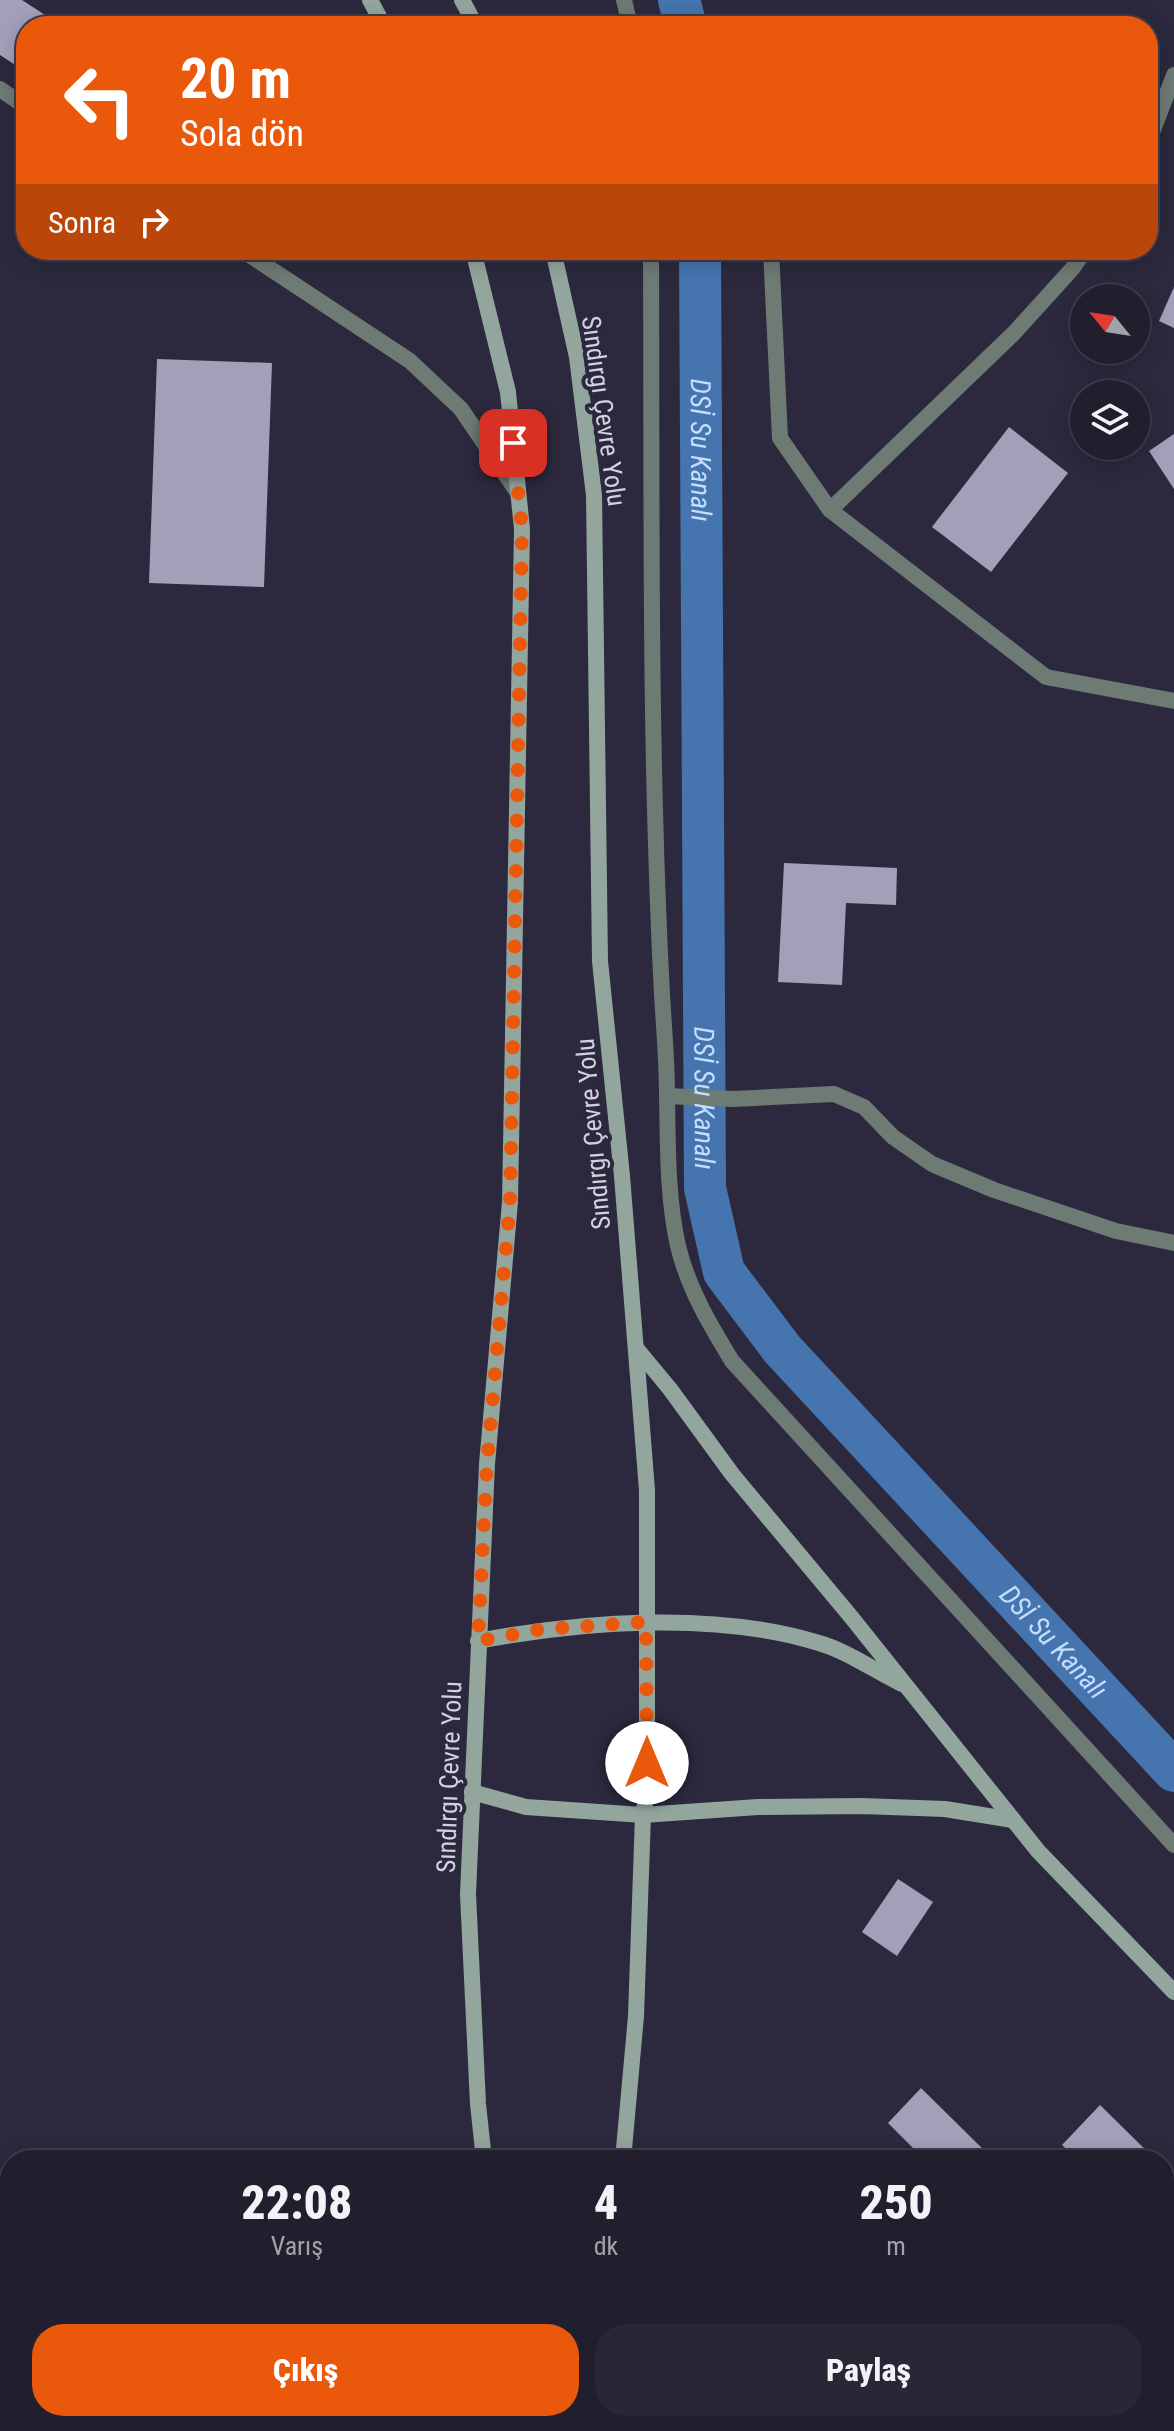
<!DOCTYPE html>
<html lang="tr">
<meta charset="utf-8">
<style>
body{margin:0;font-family:"Roboto Condensed",sans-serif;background:#292736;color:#f1f3f6;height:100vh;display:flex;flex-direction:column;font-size:30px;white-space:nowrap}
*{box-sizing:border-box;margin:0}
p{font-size:26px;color:#a2a2aa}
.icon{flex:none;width:44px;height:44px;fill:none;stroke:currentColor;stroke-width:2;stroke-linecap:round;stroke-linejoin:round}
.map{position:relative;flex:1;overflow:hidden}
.panel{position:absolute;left:0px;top:2150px;width:1174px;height:282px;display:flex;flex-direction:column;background:#211f2e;border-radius:32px 32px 0 0;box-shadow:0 4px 20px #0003,0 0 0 2px #3e3d4a}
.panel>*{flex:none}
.guide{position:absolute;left:16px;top:16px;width:1142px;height:244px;border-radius:32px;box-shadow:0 4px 20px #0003,0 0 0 2px #3e3d4a;background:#ea580c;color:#fff;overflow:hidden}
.needle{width:52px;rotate:300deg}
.fabs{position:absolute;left:1070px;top:284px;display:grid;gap:16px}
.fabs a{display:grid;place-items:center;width:80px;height:80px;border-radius:50%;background:#211f2e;box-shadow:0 4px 20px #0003,0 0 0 2px #3e3d4a;font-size:40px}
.pin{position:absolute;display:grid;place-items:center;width:68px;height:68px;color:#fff;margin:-34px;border-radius:16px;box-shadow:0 4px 12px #0006}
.me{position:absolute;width:88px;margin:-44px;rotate:0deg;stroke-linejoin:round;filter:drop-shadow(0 0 6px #0008)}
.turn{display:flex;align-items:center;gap:28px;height:168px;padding:0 32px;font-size:36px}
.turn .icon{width:104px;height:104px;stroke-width:2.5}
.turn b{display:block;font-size:56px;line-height:68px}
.then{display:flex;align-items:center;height:76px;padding:0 32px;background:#0003;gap:16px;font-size:30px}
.eta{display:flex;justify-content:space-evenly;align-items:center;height:136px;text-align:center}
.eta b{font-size:48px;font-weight:800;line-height:56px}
.action{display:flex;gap:16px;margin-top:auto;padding:16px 32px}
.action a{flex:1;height:92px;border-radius:32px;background:#ea580c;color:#fff;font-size:32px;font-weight:800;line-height:92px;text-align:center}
.action a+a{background:#292736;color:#f1f3f6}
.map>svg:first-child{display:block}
</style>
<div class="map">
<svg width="1174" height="2431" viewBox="0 0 1174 2431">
<rect width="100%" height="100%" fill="#2c293e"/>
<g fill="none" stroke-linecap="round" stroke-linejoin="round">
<g stroke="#4574ae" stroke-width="42">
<path d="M679,0L686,26"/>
<path id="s1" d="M700,250L705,1188L724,1272L782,1349L1174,1771"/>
</g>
</g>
<g fill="#a29fb9">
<path d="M0,0H22L62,26H26V72L0,55Z"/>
<path d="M1174,287V328L1159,321Z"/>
<path d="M157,359L272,363L264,587L149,583Z"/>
<path d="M1009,427L1068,473L991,572L932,527Z"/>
<path d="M1174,434V489L1149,451Z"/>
<path d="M784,863L897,868L896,905L846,903L842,985L778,982Z"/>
<path d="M898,1879L933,1902L897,1956L862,1932Z"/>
<path d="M921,2088L994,2160H925L888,2123Z"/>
<path d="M1100,2105L1156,2160H1078L1062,2145Z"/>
</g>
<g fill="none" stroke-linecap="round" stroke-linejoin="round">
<g stroke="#6e7a74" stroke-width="16">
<path d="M624,0L630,26"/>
<path d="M0,89L26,107"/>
<path d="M1148,143L1174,75"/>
<path d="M242,250L410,361L461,409L518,493"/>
<path d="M651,250C652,498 649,746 662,994C664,1028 667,1062 667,1096C668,1147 667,1196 678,1246C688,1288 710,1325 732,1361L1174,1845"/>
<path d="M771,250L780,438L830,510L1046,677L1174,701"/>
<path d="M830,510L1014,333L1072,269L1085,250"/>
<path d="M667,1096L734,1099L834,1094L864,1107L893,1137L932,1164L994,1190L1116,1231L1174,1243"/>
</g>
<g stroke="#93a69d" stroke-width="16">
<path d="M370,0L384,26"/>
<path d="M462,0L476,26"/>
<path d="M473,250L508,392L522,529L510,1202L487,1464L468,1894L478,2104L484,2160"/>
<path d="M553,250L577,357L594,495L600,961L622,1176L647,1490V1792L643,1815L636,2016L623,2160"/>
<path d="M636,1348L670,1389L732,1474L852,1618L1038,1851L1174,1992"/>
<path d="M478,1641C584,1621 715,1611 819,1643C847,1651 875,1671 902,1684"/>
<path d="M472,1792L526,1807L643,1815L758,1807L862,1806L945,1809L1013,1820"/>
<path d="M507,2422V2431"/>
<path d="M605,2431V2422"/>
</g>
</g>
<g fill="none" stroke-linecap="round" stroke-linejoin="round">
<path stroke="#ea580c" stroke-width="14" stroke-dasharray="0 25.2" d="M513,443L522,529L510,1202L487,1464L478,1641L543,1629L646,1622L647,1763"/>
</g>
<g text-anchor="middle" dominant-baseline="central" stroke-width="8" stroke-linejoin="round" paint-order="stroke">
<g font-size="26" fill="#d2d1df" stroke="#2c293e">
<text transform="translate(604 411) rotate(82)">Sındırgı Çevre Yolu</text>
<text transform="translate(593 1134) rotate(-95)">Sındırgı Çevre Yolu</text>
<text transform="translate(449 1777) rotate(-88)">Sındırgı Çevre Yolu</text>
</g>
<g font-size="28" font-style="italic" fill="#c3ddff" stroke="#2c293e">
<text stroke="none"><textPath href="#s1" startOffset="200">DSİ Su Kanalı</textPath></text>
<text stroke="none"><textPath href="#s1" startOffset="848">DSİ Su Kanalı</textPath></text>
<text stroke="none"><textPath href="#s1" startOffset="1520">DSİ Su Kanalı</textPath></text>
</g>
</g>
</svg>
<div class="fabs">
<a><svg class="needle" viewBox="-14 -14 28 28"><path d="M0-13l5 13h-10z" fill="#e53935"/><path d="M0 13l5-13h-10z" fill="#a2a2aa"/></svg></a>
<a><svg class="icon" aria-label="layers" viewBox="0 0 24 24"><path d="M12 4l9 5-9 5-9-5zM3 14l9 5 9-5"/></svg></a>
</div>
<div class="pin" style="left:513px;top:443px;background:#d93025"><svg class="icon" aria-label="arrive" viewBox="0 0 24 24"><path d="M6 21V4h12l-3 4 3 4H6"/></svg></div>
<svg class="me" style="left:647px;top:1763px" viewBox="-20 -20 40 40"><circle r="19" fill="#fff"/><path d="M0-13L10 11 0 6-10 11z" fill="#ea580c"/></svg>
<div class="guide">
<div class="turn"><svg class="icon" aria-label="left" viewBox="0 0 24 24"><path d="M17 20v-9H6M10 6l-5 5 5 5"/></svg><div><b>20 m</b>Sola dön</div></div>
<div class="then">Sonra<svg class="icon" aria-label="right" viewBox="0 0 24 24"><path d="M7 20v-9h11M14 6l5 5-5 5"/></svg></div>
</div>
<section class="panel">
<div class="eta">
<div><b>22:08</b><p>Varış</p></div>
<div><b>4</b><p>dk</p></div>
<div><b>250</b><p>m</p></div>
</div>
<div class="action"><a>Çıkış</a><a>Paylaş</a></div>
</section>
</div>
